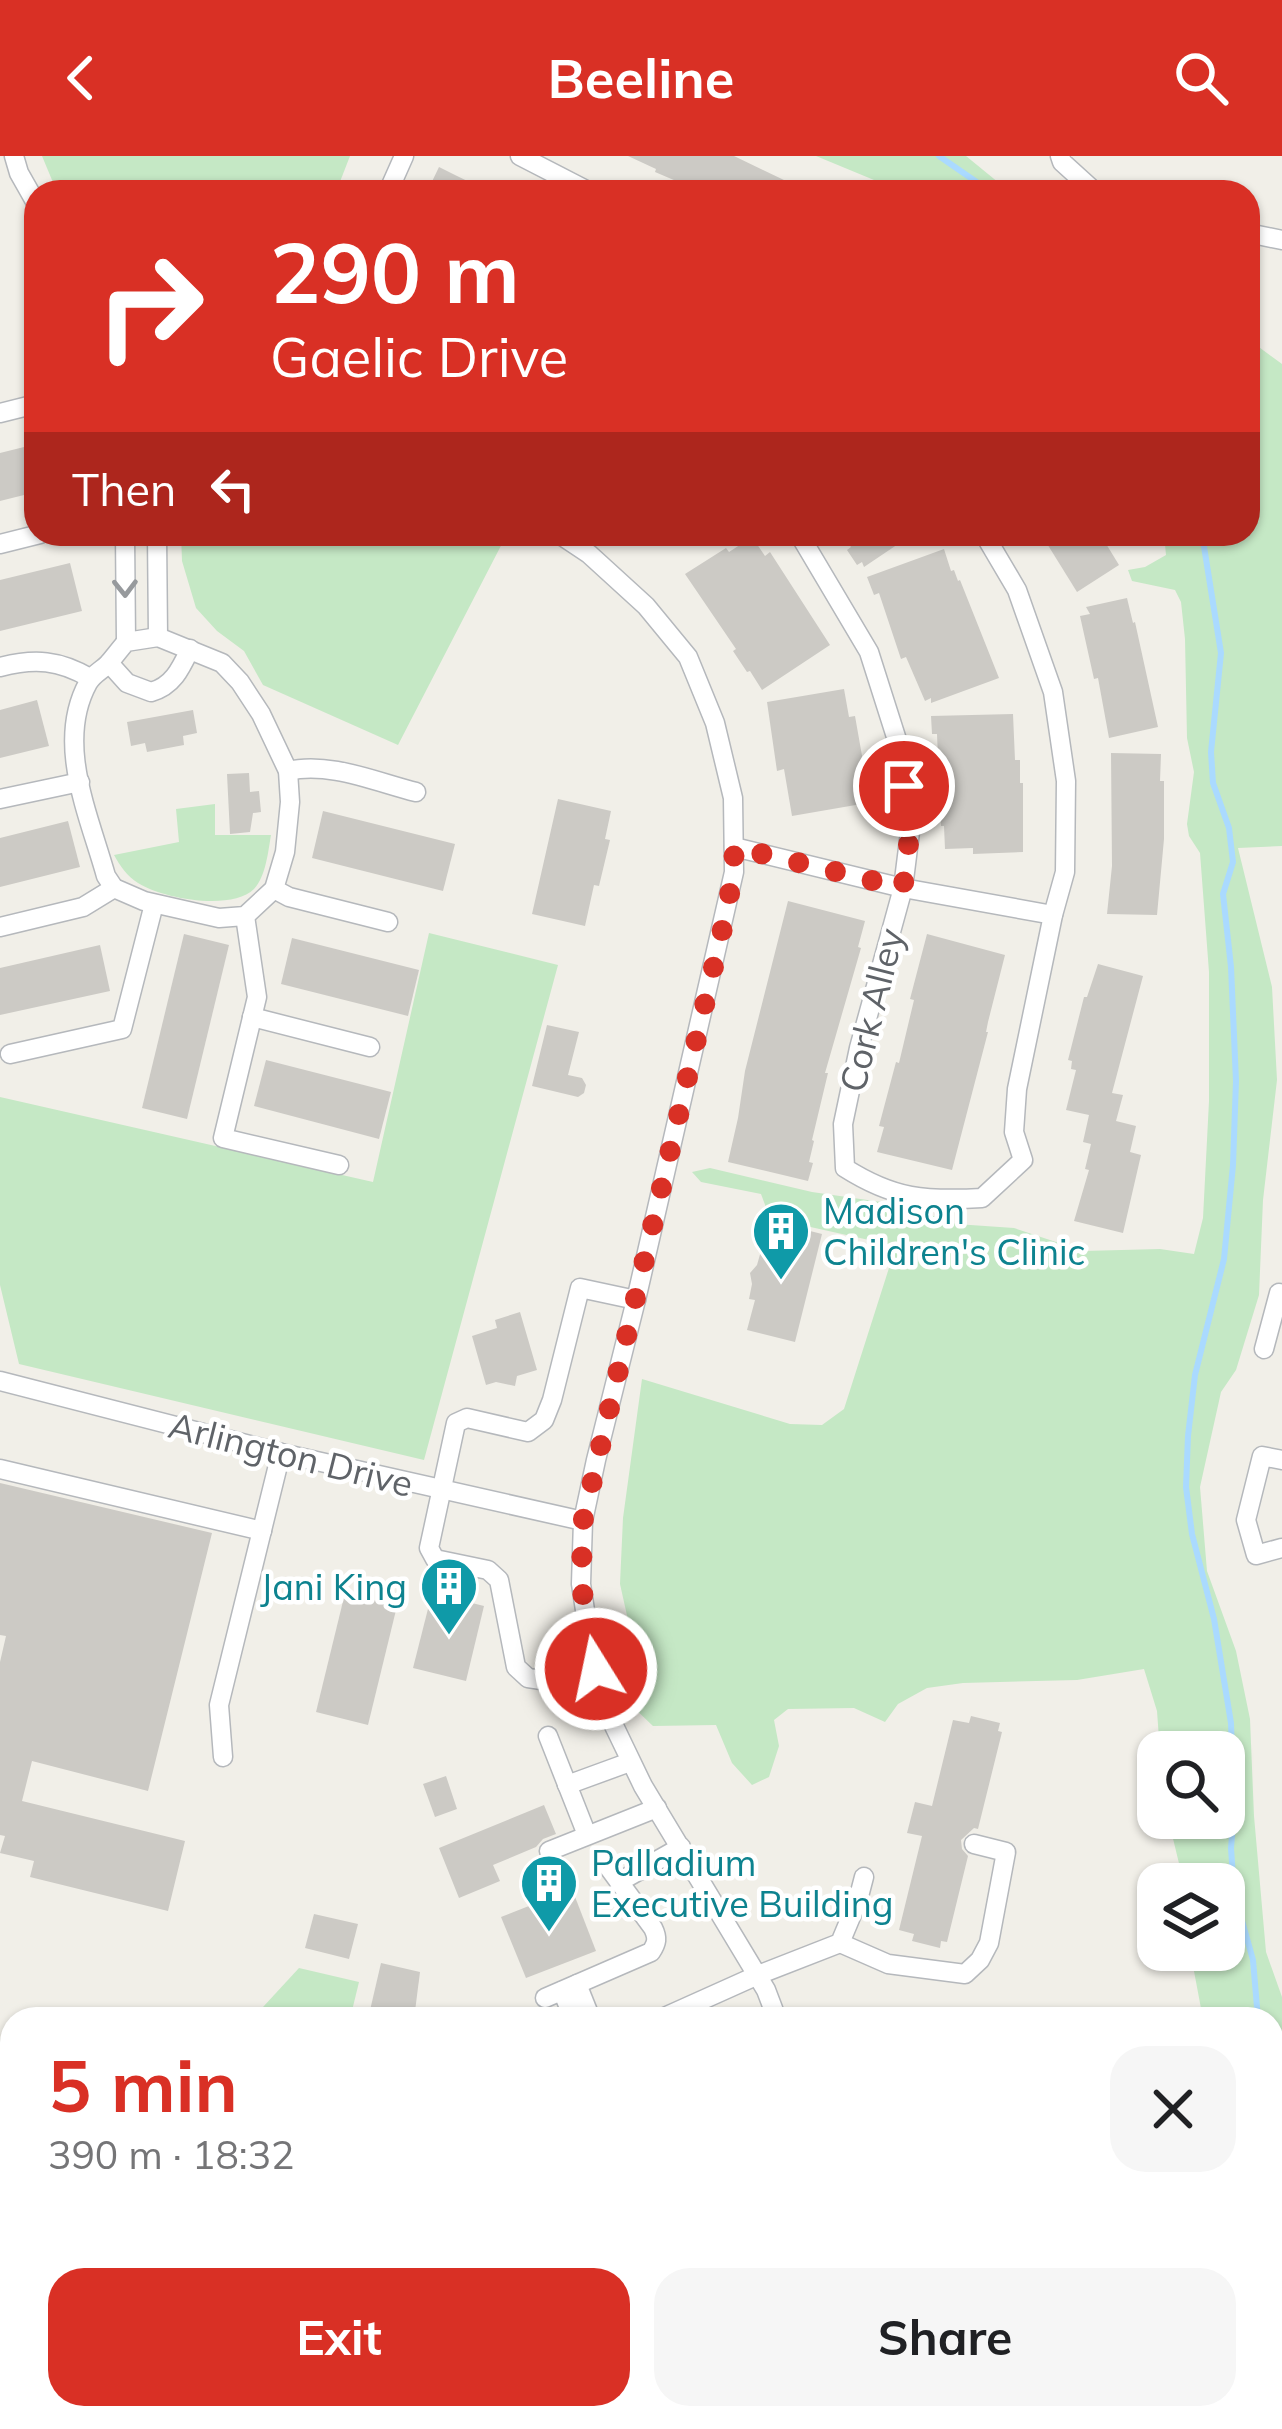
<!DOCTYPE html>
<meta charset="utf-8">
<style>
body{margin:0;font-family:Mulish,sans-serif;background:#f6f6f6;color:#202124;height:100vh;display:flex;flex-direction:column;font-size:45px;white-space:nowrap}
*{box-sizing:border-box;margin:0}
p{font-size:39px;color:#757577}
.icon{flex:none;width:66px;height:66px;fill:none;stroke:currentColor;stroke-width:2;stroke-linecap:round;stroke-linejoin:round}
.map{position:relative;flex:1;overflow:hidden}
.drawer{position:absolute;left:0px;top:1851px;width:1284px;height:423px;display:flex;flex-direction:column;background:#fff;border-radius:36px 36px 0 0;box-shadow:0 3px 9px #0004}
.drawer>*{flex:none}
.top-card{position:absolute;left:24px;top:24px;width:1236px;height:366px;border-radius:36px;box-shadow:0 3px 9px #0004;background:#d93025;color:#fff;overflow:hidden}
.tools{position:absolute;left:1137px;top:1575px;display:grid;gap:24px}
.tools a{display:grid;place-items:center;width:108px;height:108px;border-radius:24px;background:#fff;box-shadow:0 3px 9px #0004;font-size:60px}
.pin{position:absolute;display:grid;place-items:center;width:102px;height:102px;color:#fff;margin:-51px;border:6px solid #fff;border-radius:50%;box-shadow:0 3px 12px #0007}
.me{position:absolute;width:132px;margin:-66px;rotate:350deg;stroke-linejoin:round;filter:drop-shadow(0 0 9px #0008)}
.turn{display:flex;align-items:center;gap:42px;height:252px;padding:0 48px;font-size:54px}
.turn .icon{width:156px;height:156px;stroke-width:2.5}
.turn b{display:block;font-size:84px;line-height:102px}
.then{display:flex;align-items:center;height:114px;padding:0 48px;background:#0003;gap:24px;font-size:45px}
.round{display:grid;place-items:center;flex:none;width:126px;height:126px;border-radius:36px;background:#f6f6f6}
.summary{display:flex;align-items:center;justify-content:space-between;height:204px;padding:0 48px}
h1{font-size:72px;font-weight:700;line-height:90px;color:#d93025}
.button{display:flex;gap:24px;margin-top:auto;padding:24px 48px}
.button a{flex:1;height:138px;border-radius:36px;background:#d93025;color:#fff;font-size:48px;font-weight:700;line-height:138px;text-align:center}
.button a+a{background:#f6f6f6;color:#202124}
header{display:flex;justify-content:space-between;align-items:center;height:156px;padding:0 48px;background:#d93025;color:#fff;font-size:54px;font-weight:700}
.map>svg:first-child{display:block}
</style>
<header><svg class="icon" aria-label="back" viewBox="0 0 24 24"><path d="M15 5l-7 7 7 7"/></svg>Beeline<svg class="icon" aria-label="search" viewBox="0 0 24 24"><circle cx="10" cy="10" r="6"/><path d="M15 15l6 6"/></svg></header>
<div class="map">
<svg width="1282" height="2273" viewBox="0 0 1282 2273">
<rect width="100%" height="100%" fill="#f1efe8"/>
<g fill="#c5e8c5">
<path d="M42,0H350L336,36H57Z"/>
<path d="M816,0H966L1010,36H903Z"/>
<path d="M1248,183L1282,208V690L1238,692L1272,831L1277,924L1263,1044L1259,1139L1236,1214L1221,1236L1200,1331L1207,1415L1236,1495L1250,1563L1254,1660L1266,1796L1282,1841V2253L1280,2273H1072L1030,2262H1272V1863H1203L1190,1794H1224V1728H1184L1168,1662H1224V1596H1160L1157,1555L1144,1513L1077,1524L963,1527L927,1532L898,1548L885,1566L854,1552L788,1553L774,1564L779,1590L769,1621L752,1629L732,1607L716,1569L653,1570L631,1549L633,1529L630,1473L620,1428L623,1362L642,1223L790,1268L822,1269L844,1253L896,1090L788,1066L767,1054L761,1038L701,1026L692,1016L710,1012L812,1036L902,1049L956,1068L1014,1072L1083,1095L1160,1093L1194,1098L1203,1062L1209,945V816L1200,697L1189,680L1187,668L1194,616L1187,582L1185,483L1181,446L1175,434L1132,425L1128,414L1145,411L1166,399L1164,378H1248Z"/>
<path d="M181,378H507L398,589L263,529L244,495L217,475L196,452L182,405Z"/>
<path d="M215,648V679H271C268,696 266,720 254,733C232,755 163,743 138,727C127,720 120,710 114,699L179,686L176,653Z"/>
<path d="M429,777L558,809L424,1304L19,1208L0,1129V941L373,1026Z"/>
<path d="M299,1812L359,1826L350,1863H252Z"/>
</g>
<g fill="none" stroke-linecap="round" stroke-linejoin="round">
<g stroke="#aadaff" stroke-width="6">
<path d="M939,0L991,36"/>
<path d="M1202,378L1221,497L1211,596L1213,627L1229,672L1233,706L1223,738L1231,811L1236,925L1233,1009L1224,1103L1195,1219L1188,1280L1186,1331L1192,1378L1214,1463L1231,1567L1234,1656L1231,1692L1234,1736L1253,1804L1258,1863"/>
<path d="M1272,1923L1280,1986L1282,2031"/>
<path d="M1272,2137L1282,2085"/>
<path d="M1251,2273L1252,2262"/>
</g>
</g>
<g fill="#cccac5">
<path d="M628,0H734L809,36H702L655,16L656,13Z"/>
<path d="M439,11L455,19L490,36H427Z"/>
<path d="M36,288V336L0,345V297Z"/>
<path d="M842,378H913L864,411L862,406L857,409L847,394L851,391Z"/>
<path d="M1041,378H1100L1119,409L1077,436Z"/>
<path d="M752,381L765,400L770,396L830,489L762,534L750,515L747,516L733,495L736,493L685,418L726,392L729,396Z"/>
<path d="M944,393L951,415L954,414L958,425L960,424L999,522L931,547V542L925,545L906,501L901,503L879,437L874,439L867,421Z"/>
<path d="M70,407L82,455L0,475V424Z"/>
<path d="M1127,442L1133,467L1135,466L1158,571L1109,582L1098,522L1094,523L1080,460L1090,458L1086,451Z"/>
<path d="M844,533L849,561L855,560L867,628L869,627L873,646L792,660L784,613L777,615L767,546Z"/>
<path d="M37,544L49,590L0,602V554Z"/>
<path d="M193,554L197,577L183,580L184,589L147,596L145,587L131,590L127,566Z"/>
<path d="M1013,558L1015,604H1020V627H1023V696L973,698V692L945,693L944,670H941L937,578H932L931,560Z"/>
<path d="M1111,597L1161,598L1160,625H1164V683L1157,759L1107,758L1112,710Z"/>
<path d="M249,617L250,636L259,635L261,656L253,657L250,676L230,678L227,618Z"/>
<path d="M558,643L611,655L605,683L610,684L599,730L594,729L585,770L532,758Z"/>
<path d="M323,655L455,688L443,735L312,702Z"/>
<path d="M68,665L80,711L0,731V682Z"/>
<path d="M788,745L865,765L858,791L861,792L825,917H828L812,984L814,985L809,1006L813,1007L808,1025L728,1006L738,962L745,915Z"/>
<path d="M184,778L229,789L187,963L142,952Z"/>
<path d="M927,778L1005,799L988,866L986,876H988L952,1014L877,996L884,971L879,970L896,906L899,907L914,844L910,843Z"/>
<path d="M292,782L419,814L408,860L281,828Z"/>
<path d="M100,789L110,835L0,859V812Z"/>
<path d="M1098,808L1143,820L1112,937L1123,939L1116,965L1136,970L1130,996L1141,999L1123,1077L1074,1065L1089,1014L1085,1013L1091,988L1083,986L1089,959L1066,954L1076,914L1071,913L1072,905L1068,904L1084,841H1087Z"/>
<path d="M547,869L579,876L568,919L582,922L586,929L584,937L578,941L532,930Z"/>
<path d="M266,904L391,936L379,983L254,950Z"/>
<path d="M774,1066L822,1078L795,1186L747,1174L755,1144L749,1143L752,1128L750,1117L757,1109L761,1095L767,1096Z"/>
<path d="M520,1156L537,1214L517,1220L515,1230L496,1226L486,1229L472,1180L497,1172L495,1164Z"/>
<path d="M0,1327L212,1377L148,1635L32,1605L22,1645L185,1685L168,1755L30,1721L34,1705L0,1697L5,1680L0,1679V1506L6,1480L0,1479Z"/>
<path d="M345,1437L397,1450L368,1569L316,1556Z"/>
<path d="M432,1437L484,1450L466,1525L413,1512Z"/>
<path d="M971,1560L1000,1567L998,1575L1002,1576L978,1673L974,1672L961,1684L962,1693L968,1700L947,1786L941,1785L940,1792L912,1785L914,1778L899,1774L922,1680L907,1677L915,1646L932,1650L953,1564L969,1567Z"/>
<path d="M446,1620L457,1653L435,1661L423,1628Z"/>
<path d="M544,1649L556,1678L543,1683L536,1691L493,1709L500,1725L459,1742L439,1692Z"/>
<path d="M572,1733L596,1795L526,1822L501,1761Z"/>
<path d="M314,1758L358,1768L349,1803L305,1792Z"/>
<path d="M381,1807L420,1816L414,1863H368Z"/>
</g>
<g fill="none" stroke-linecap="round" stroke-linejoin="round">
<defs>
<g id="minor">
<path d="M14,0L19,17L36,47"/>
<path d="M520,0L590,36"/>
<path d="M1060,0L1062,6L1095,36"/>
<path d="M388,36L404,0"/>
<path d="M1248,77L1282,84"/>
<path d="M0,257L36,248"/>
<path d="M125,378L126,486"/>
<path d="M157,378L158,481"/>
<path d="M559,378L589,398L646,450L688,501L715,567L733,642L734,716L636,1144L596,1304L583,1365L581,1428L590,1487L604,1549L643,1630L766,1834L777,1863"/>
<path d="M799,378L869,496L897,584L910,676L903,732L859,892L843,968L845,1012C894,1043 925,1045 982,1042L1023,1004L1014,976L1017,933L1053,759L1065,716L1066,625L1053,536L1017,434L984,378"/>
<path d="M0,388L40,378"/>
<path d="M109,507L127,527L151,536C173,530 181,512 190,493"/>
<path d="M0,511C35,502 59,504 90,522"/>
<path d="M288,615C328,605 376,626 416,636"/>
<path d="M0,643L80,626"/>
<path d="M734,691L903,732L1053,759"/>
<path d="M274,733L285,696L290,646L288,615L261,558L240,526L222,507L158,481L126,486C120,493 114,501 108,508C101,515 93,518 88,527C55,587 89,659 106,720L114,732L144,745L219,762L245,760L274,733L289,741L388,766"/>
<path d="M245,760L257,841L223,982L339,1009"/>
<path d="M0,771L83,751L114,732"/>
<path d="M252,861L370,891"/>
<path d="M10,898L122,873L154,748"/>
<path d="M1264,1193L1279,1137L1282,1138"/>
<path d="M0,1225L281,1297L583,1365"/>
<path d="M1282,1304L1262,1300L1246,1364L1256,1399L1282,1392"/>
<path d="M0,1313L262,1375"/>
<path d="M596,1513L548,1525L528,1522L516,1511L499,1424L488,1414L435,1403L429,1392L456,1267L467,1262L528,1276L544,1264L552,1244L580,1132L636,1144"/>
<path d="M548,1580L587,1679"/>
<path d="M223,1601L219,1549L281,1297"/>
<path d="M567,1629L630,1606"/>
<path d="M549,1695L657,1652"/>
<path d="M619,1726L681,1691"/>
<path d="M840,1787L888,1808L965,1818L980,1804L989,1787L1006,1696L974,1688"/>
<path d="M577,1828L591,1863"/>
<path d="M562,1835L574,1863"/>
<path d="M545,1842L651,1796C657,1787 658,1782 653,1772L606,1708"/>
<path d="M660,1863L758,1819L840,1787L858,1744L864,1721"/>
<path d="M0,1918L4,1923L0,1939"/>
<path d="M0,1975L5,1959"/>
<path d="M0,2159L12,2117"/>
<path d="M0,2214L12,2219"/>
<path d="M501,2262L513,2265"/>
<path d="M1002,2262L1008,2273"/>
<path d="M94,2273L98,2262"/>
<path d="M293,2273L296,2262"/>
<path d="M531,2273L534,2262"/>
<path d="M782,2273L790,2262"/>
</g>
</defs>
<use href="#minor" stroke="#b5b8bc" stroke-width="21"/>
<use href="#minor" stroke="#fff" stroke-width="18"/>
</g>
<defs><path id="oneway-chevron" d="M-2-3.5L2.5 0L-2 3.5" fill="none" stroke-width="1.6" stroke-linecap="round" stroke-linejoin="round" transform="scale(3)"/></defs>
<use stroke="#979a9d" href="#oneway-chevron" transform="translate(125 432) rotate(89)"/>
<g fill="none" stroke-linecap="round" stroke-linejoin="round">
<path stroke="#d93025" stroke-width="21" stroke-dasharray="0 37.8" d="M596,1513L581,1428L583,1365L722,775L734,716V691L903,732L910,676L904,630"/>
</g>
<defs>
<symbol id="building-pin" viewBox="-11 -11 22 30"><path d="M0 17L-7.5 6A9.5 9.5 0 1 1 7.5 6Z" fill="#0f9aa8" stroke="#fff"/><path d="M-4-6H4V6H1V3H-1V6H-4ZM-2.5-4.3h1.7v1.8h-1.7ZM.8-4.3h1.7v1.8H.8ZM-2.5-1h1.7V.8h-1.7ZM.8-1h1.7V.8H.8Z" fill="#fff"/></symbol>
</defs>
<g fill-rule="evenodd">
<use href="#building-pin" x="748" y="1042" width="66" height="90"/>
<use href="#building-pin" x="416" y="1397" width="66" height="90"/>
<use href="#building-pin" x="516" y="1694" width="66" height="90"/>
</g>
<g text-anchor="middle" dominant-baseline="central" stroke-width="9" stroke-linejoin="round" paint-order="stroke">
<g font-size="36" fill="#5f6368" stroke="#fff">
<text transform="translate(871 854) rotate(-76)">Cork Alley</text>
<text transform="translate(291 1298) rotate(14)">Arlington Drive</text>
</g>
<g font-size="36" fill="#0d838f" stroke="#fff" text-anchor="start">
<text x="823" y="1054">Madison<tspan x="823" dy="41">Children's Clinic</tspan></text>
<text x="407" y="1430" text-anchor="end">Jani King</text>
<text x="591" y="1706">Palladium<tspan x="591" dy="41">Executive Building</tspan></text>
</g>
</g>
</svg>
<div class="tools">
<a><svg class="icon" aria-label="search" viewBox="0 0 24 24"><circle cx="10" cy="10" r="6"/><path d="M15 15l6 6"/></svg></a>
<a><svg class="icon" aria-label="layers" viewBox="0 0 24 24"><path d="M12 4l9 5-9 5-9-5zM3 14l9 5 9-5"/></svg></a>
</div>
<div class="pin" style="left:904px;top:630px;background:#d93025"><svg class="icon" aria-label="arrive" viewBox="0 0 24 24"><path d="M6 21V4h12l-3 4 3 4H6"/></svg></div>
<svg class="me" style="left:596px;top:1513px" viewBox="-20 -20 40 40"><circle r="17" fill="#d93025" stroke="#fff" stroke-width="3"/><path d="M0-11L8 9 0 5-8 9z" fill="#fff"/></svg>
<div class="top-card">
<div class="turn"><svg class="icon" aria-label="right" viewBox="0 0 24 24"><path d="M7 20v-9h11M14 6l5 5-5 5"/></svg><div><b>290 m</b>Gaelic Drive</div></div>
<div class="then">Then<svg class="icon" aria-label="left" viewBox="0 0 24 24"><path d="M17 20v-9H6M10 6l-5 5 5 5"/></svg></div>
</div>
<section class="drawer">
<div class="summary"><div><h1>5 min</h1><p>390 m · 18:32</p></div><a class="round"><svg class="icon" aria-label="close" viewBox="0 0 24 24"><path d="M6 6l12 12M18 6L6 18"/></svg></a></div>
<div class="button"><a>Exit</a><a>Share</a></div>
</section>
</div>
